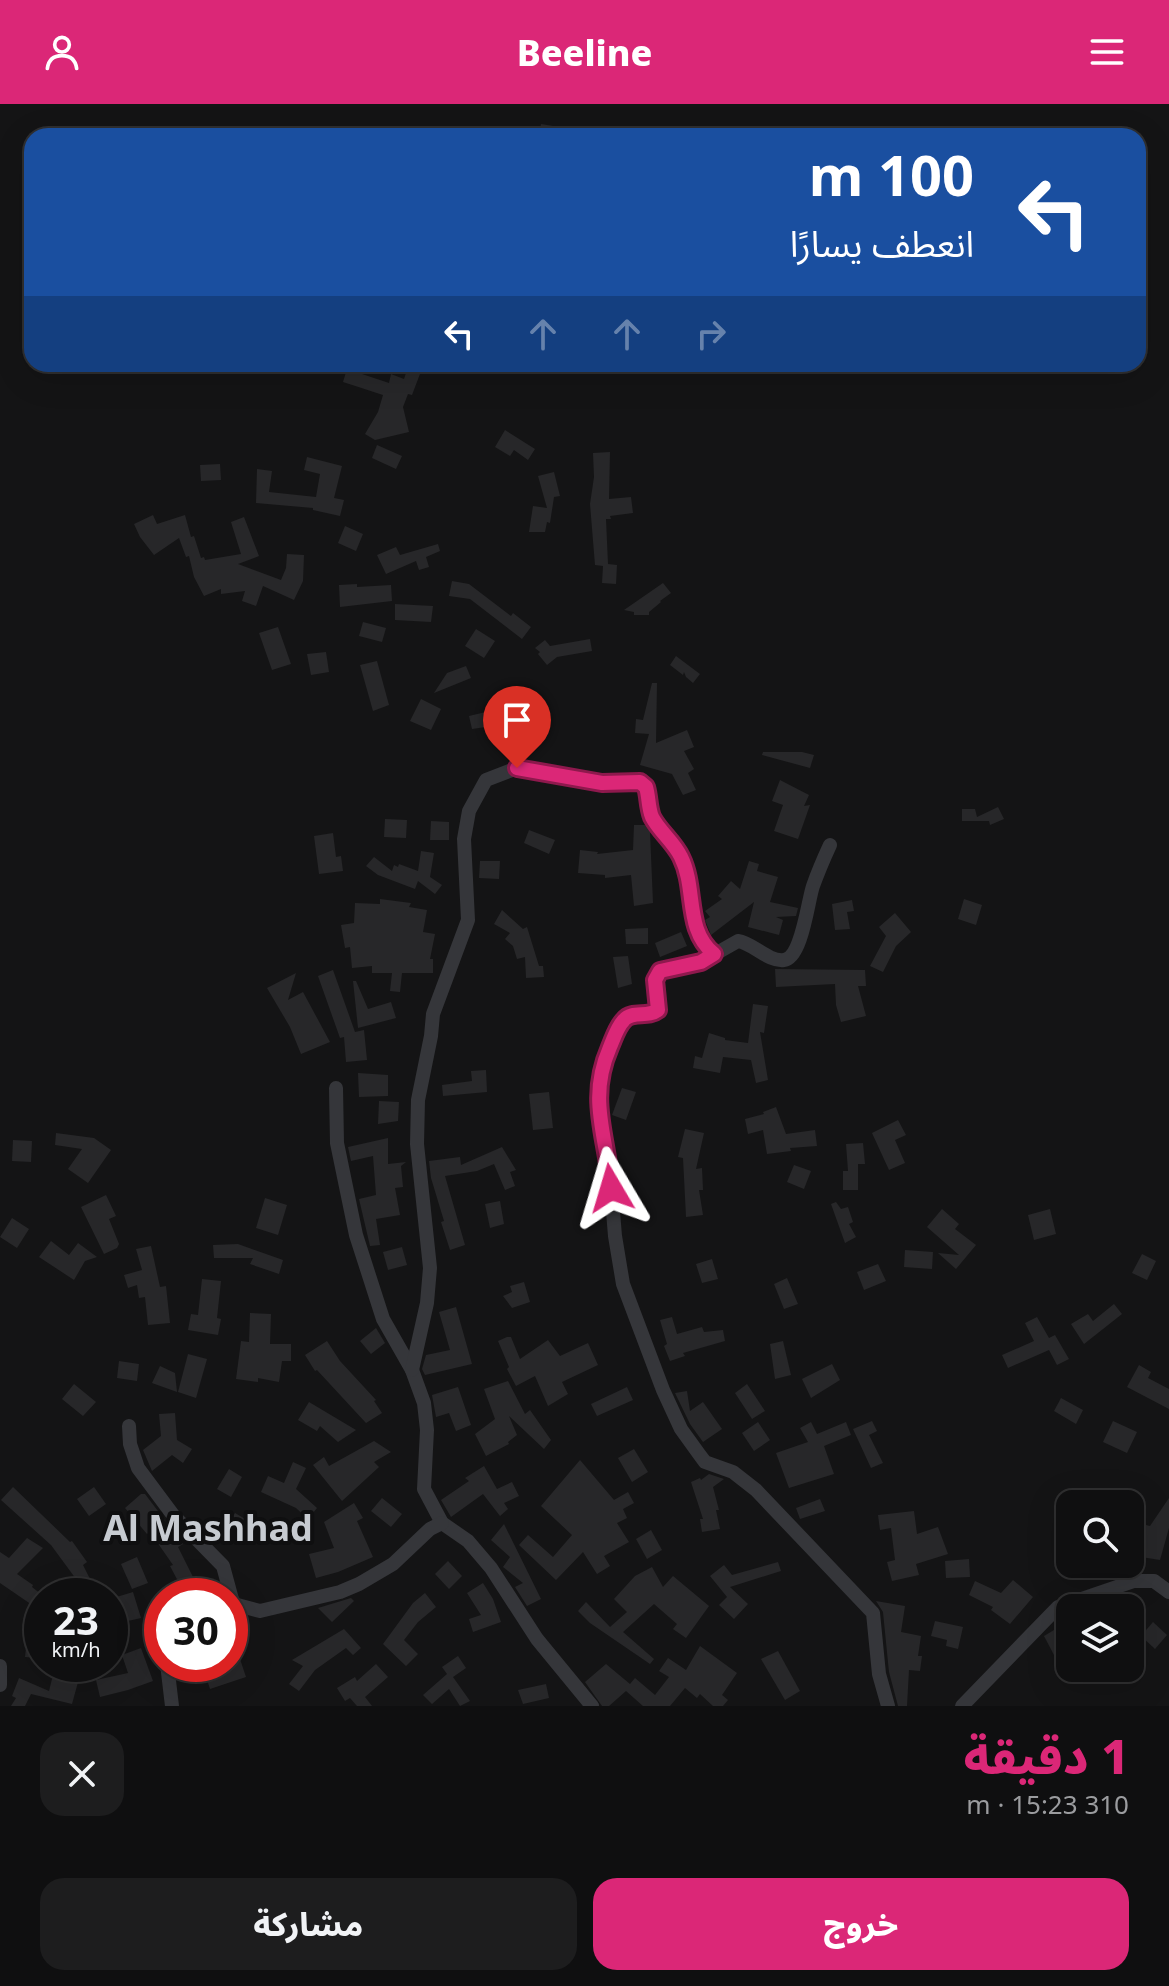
<!DOCTYPE html>
<html lang="ar">
<meta charset="utf-8">
<style>
body{margin:0;font-family:"Noto Sans","Noto Sans Arabic",sans-serif;background:#1d1d1e;color:#f1f3f6;direction:rtl;height:100vh;display:flex;flex-direction:column;font-size:30px;white-space:nowrap}
*{box-sizing:border-box;margin:0}
p{font-size:26px;color:#9b9c9f}
.icon{flex:none;width:44px;height:44px;fill:none;stroke:currentColor;stroke-width:2;stroke-linecap:round;stroke-linejoin:round}
.map{position:relative;height:1602px;overflow:hidden;direction:ltr}
.panel{display:flex;flex-direction:column;background:#0f0f10;flex:1}
.panel>*{flex:none}
.guide{position:absolute;left:24px;top:24px;width:1122px;height:244px;border-radius:24px;box-shadow:0 8px 32px #0002,0 0 0 2px #2f2f30;direction:rtl;background:#1a4fa0;color:#fff;overflow:hidden}
.tools{position:absolute;left:1056px;top:1386px;display:grid;gap:16px}
.tools a{display:grid;place-items:center;width:88px;height:88px;border-radius:16px;background:#0f0f10;box-shadow:0 8px 32px #0002,0 0 0 2px #2f2f30;font-size:40px}
.speed{position:absolute;left:24px;top:1474px;display:flex;gap:16px;font-size:40px;font-weight:700;text-align:center}
.speed>*{display:grid;place-content:center;width:104px;height:104px;border-radius:50%;background:#0f0f10;box-shadow:0 8px 32px #0002,0 0 0 2px #2f2f30;line-height:1}
.speed small{font-size:20px;font-weight:400}
.speed .limit{border:12px solid #d22;background:#fff;color:#111}
.pin{position:absolute;display:grid;place-items:center;width:68px;height:68px;color:#fff;margin:-82px -34px;border-radius:50% 50% 50% 0;rotate:-45deg;box-shadow:0 0 8px #0007}
.pin .icon{rotate:45deg}
.me{position:absolute;width:88px;margin:-44px;rotate:353deg;stroke-linejoin:round;filter:drop-shadow(0 0 6px #0008)}
.turn{display:flex;align-items:center;gap:28px;height:168px;padding:0 40px;font-size:36px}
.turn .icon{width:104px;height:104px;stroke-width:2.5}
.turn b{display:block;font-size:56px;line-height:68px}
.lanes{display:flex;align-items:center;height:76px;padding:0 40px;background:#0003;justify-content:center;gap:40px;direction:ltr}
.lanes .off{opacity:.35}
.round{display:grid;place-items:center;flex:none;width:84px;height:84px;border-radius:24px;background:#1d1d1e}
.summary{display:flex;align-items:center;justify-content:space-between;height:136px;padding:0 40px}
h1{font-size:48px;font-weight:800;line-height:60px;color:#db2777}
.action{display:flex;gap:16px;margin-top:auto;padding:16px 40px}
.action a{flex:1;height:92px;border-radius:24px;background:#db2777;color:#fff;font-size:32px;font-weight:800;line-height:92px;text-align:center}
.action a+a{background:#1d1d1e;color:#f1f3f6}
header{display:flex;justify-content:space-between;align-items:center;height:104px;padding:0 40px;background:#db2777;color:#fff;font-size:36px;font-weight:800}
.map>svg:first-child{display:block}
</style>
<header><svg class="icon" aria-label="menu" viewBox="0 0 24 24"><path d="M4 6h16M4 12h16M4 18h16"/></svg>Beeline<svg class="icon" aria-label="person" viewBox="0 0 24 24"><circle cx="12" cy="8" r="4"/><path d="M4 21q1-7 8-7t8 7"/></svg></header>
<div class="map">
<svg width="1169" height="1602" viewBox="0 0 1169 1602">
<rect width="100%" height="100%" fill="#141415"/>
<g fill="#272729">
<path d="M541,20L577,26V32H539Z"/>
<path d="M409,260L423,262L412,291L408,290L403,303L409,328L375,336L365,330L378,308L383,291L343,278L347,265L389,279L391,270L404,275Z"/>
<path d="M505,326L535,345L528,356L514,346L510,352L495,343Z"/>
<path d="M377,341L402,352L396,365L372,354Z"/>
<path d="M610,348L609,395L631,393L633,409L610,412L611,415H606L608,460L617,461L616,480L602,479L603,462L595,461L590,400L594,373L593,349Z"/>
<path d="M307,353L342,362L334,394L344,396L340,412L313,406V404L256,399L257,365L272,367L269,388L316,393L320,370L304,366Z"/>
<path d="M220,360L221,376L201,377L200,361Z"/>
<path d="M554,368L560,392L554,393L550,419L547,418L545,428H529L533,402L547,404L538,372Z"/>
<path d="M153,411L157,420L185,411L191,433L194,432L201,454L204,453L205,456L241,450L231,418L244,413L259,452L238,460L281,476L286,464L287,450L304,451L303,477L294,496L263,482L256,502L242,497L245,487L221,490V485L204,492L194,473L189,452L186,453L179,434L154,451L140,433L134,420Z"/>
<path d="M345,422L363,430L356,447L338,439Z"/>
<path d="M438,440L440,447L426,453L429,463L419,466L416,457L386,470L377,451L396,443L400,451Z"/>
<path d="M452,477L469,480L511,512L513,509L531,523L522,535L470,495L449,492Z"/>
<path d="M663,479L671,489L660,497L661,498L649,508V511H634V508L624,506Z"/>
<path d="M357,480V483L391,481L392,497L340,503L339,481Z"/>
<path d="M395,500L433,502L431,518L395,516Z"/>
<path d="M363,518L386,524L382,538L359,532Z"/>
<path d="M278,523L291,560L272,566L259,529Z"/>
<path d="M476,525L495,537L484,554L465,542Z"/>
<path d="M590,535L592,547L557,553L547,561L538,550L540,548L535,544L545,536L550,542Z"/>
<path d="M326,548L329,568L311,571L307,550Z"/>
<path d="M676,552L700,570L693,579L686,573L684,568L683,571L670,561Z"/>
<path d="M377,557L389,601L373,607L360,561Z"/>
<path d="M466,562L471,574L434,589L447,569Z"/>
<path d="M652,579H657L656,639L687,626L694,643L684,647L694,665L688,669L696,686L683,691L672,670L640,661L649,630L635,629L636,615L643,616Z"/>
<path d="M518,592H537V615L513,616V619L472,625L469,612L498,605L497,603L518,600Z"/>
<path d="M421,595L441,605L431,626L410,617Z"/>
<path d="M763,648H802L814,651L810,664L762,651Z"/>
<path d="M780,676L809,691L804,702L810,701L798,735L774,727L783,701L772,697Z"/>
<path d="M998,703L1004,715L990,721L989,717H962V705H975L977,713Z"/>
<path d="M385,715L407,716L406,734L384,733Z"/>
<path d="M431,717L449,718V736H430Z"/>
<path d="M634,721H645L650,728L653,799L634,802L631,771L605,774V771L578,769L580,746L598,748L597,750L633,746Z"/>
<path d="M529,726L555,736L549,750L524,739Z"/>
<path d="M333,729L336,753L341,752L343,767L319,770L314,732Z"/>
<path d="M421,747L434,749L430,773L442,781L435,790L418,777L415,785L378,771L366,762L374,753L392,767L394,761L398,763L399,760L418,767Z"/>
<path d="M480,757H500L499,775L479,774Z"/>
<path d="M749,757L759,760L757,767L778,773L770,798L798,804L796,812L776,813L783,816L779,831L748,823L754,798L711,831L705,816L710,813L705,807L722,795L718,792L731,777L740,785Z"/>
<path d="M380,795L411,799L409,803L427,806L423,828L435,830L430,855H433V869H402L400,888L390,887L392,869H372V862L352,864L350,843L345,844L341,821L354,819L355,799L380,800Z"/>
<path d="M964,795L982,801L976,821L958,815Z"/>
<path d="M852,796L854,807L847,808L850,825L835,826L832,800Z"/>
<path d="M502,806L523,825L527,823L539,862H543L544,873L526,874L525,853L517,855L513,842L505,835L510,829L494,820Z"/>
<path d="M895,809L911,828L896,842L883,868L870,862L886,832L879,823Z"/>
<path d="M648,824V840H626L625,825Z"/>
<path d="M681,828L687,842L660,853L655,839Z"/>
<path d="M628,852L632,880L618,884L613,853Z"/>
<path d="M775,865L865,866L866,882H858L866,912L841,918L836,901L835,880L776,883Z"/>
<path d="M333,866L355,928L364,926L367,956L346,958L344,933L340,934L318,872Z"/>
<path d="M296,869L288,896L303,888L330,938L301,950L290,923L267,884Z"/>
<path d="M353,877H356L368,905L391,898L396,914L358,924Z"/>
<path d="M753,900L768,902L764,929L760,928L768,976L756,979L751,956L723,953L720,969L693,964L695,952L702,954L709,929L725,934V936L748,939Z"/>
<path d="M486,966L487,988L443,992L442,981L472,977L471,967Z"/>
<path d="M358,969L388,971V992L359,993Z"/>
<path d="M622,984L636,988L626,1016L612,1011Z"/>
<path d="M549,988L553,1024L533,1026L529,990Z"/>
<path d="M379,997L399,998L398,1017L378,1020Z"/>
<path d="M776,1003L786,1030L815,1026L817,1042L790,1044L791,1047L767,1050L763,1026L748,1030L745,1015L764,1010L763,1008Z"/>
<path d="M898,1016L906,1031L895,1036L905,1059L889,1066L872,1029Z"/>
<path d="M685,1025L704,1029L696,1065L702,1064L703,1086H699L703,1111L686,1113L683,1054L678,1053Z"/>
<path d="M56,1029L94,1034L111,1046L88,1079L68,1065L82,1045L55,1041Z"/>
<path d="M388,1034V1060L406,1058L401,1062L403,1083L395,1084L400,1111L376,1115L380,1141L370,1142L359,1095L376,1091L373,1052L351,1057L348,1043Z"/>
<path d="M13,1036L32,1037L31,1058L12,1057Z"/>
<path d="M863,1039L865,1060H858V1086H843V1067H848L846,1040Z"/>
<path d="M502,1043L516,1066L510,1068L515,1082L505,1086L494,1060L477,1067L445,1072L465,1141L450,1146L441,1118L444,1117L431,1074L429,1057L460,1053L461,1061Z"/>
<path d="M794,1061L811,1067L804,1085L787,1078Z"/>
<path d="M106,1091L116,1112L109,1115L119,1140L117,1144L104,1150L81,1103Z"/>
<path d="M265,1094L287,1101L278,1131L256,1124Z"/>
<path d="M500,1097L504,1120L490,1124L485,1100Z"/>
<path d="M836,1098L841,1105L848,1103L853,1118L849,1120L856,1133L845,1139L831,1100Z"/>
<path d="M942,1105L959,1120L955,1125L976,1141L956,1165L938,1149L959,1151L927,1123Z"/>
<path d="M1050,1105L1056,1130L1034,1136L1028,1111Z"/>
<path d="M12,1114L29,1125L17,1144L0,1133Z"/>
<path d="M51,1137L69,1151L78,1139L97,1153L85,1157L74,1176L39,1153Z"/>
<path d="M238,1140L283,1156L279,1170L250,1160L253,1154H214L213,1141Z"/>
<path d="M151,1142L160,1183L166,1182L170,1219L148,1221L145,1193L139,1194L137,1181L128,1184L124,1171L142,1166L136,1145Z"/>
<path d="M402,1143L407,1161L388,1166L383,1148Z"/>
<path d="M905,1146L933,1148L932,1165L904,1163Z"/>
<path d="M1142,1150L1156,1157L1147,1176L1132,1169Z"/>
<path d="M712,1155L718,1175L702,1179L696,1160Z"/>
<path d="M878,1160L886,1177L864,1186L857,1168Z"/>
<path d="M787,1174L798,1200L784,1205L774,1180Z"/>
<path d="M202,1175L221,1177L217,1214L221,1215L218,1231L188,1226L191,1210L198,1211Z"/>
<path d="M524,1178L530,1198L512,1204L503,1192L512,1188L510,1182Z"/>
<path d="M1114,1200L1122,1210L1084,1240L1071,1220L1088,1210L1093,1217Z"/>
<path d="M456,1203L472,1260L425,1271L422,1265L426,1251L450,1246L439,1208Z"/>
<path d="M250,1209L271,1210L270,1240H291V1257H282L279,1278L258,1274V1278L236,1275L241,1237L249,1238Z"/>
<path d="M672,1213L677,1230L702,1223L704,1228L723,1226L725,1237L683,1249L685,1252L670,1257L664,1242L667,1240L660,1216Z"/>
<path d="M1037,1213L1049,1234L1055,1231L1069,1255L1057,1261L1049,1246L1008,1264L1002,1251L1034,1237L1025,1219Z"/>
<path d="M376,1224L385,1239L371,1250L360,1237Z"/>
<path d="M507,1233H511L520,1255L548,1236L560,1252L588,1239L598,1261L562,1278L568,1290L548,1302L535,1272L516,1282L507,1265L509,1263L498,1237Z"/>
<path d="M327,1237L340,1257L376,1296L374,1297L382,1309L366,1319L317,1266L315,1267L305,1251Z"/>
<path d="M783,1237L791,1271L775,1275L770,1240Z"/>
<path d="M188,1250L207,1255L196,1294L178,1288Z"/>
<path d="M119,1257L139,1260L137,1277L117,1274Z"/>
<path d="M832,1260L840,1276L811,1294L802,1275Z"/>
<path d="M1139,1261L1151,1268L1148,1274L1169,1285V1305L1127,1283Z"/>
<path d="M160,1262L175,1269L177,1288L152,1279Z"/>
<path d="M508,1277L525,1310L530,1306L551,1336L544,1345L509,1312L517,1331L508,1338L509,1340L486,1352L475,1330L495,1315L484,1285Z"/>
<path d="M74,1280L96,1298L83,1312L62,1295Z"/>
<path d="M747,1280L765,1307L752,1315L735,1289Z"/>
<path d="M458,1283L471,1321L456,1327L449,1309L436,1313L432,1291Z"/>
<path d="M627,1283L633,1296L597,1312L591,1300Z"/>
<path d="M687,1287L690,1307L703,1298L722,1325L703,1338L690,1320L675,1289Z"/>
<path d="M1061,1294L1083,1306L1076,1320L1054,1307Z"/>
<path d="M309,1298L356,1326L338,1338L320,1322L317,1327L298,1316Z"/>
<path d="M175,1309L177,1336L192,1345L183,1359L172,1351L152,1367L143,1346L161,1332L159,1310Z"/>
<path d="M872,1317L877,1327L869,1331L883,1359L871,1364L853,1325Z"/>
<path d="M1113,1317L1137,1328L1127,1349L1103,1338Z"/>
<path d="M758,1318L770,1336L754,1347L742,1329Z"/>
<path d="M811,1318L817,1330L846,1318L851,1331L824,1342L834,1370L789,1384L776,1349L808,1338L800,1324Z"/>
<path d="M374,1337L391,1348L374,1358L379,1363L342,1397L313,1361L324,1353L329,1362Z"/>
<path d="M634,1345L648,1368L632,1378L618,1354Z"/>
<path d="M580,1356L614,1396L628,1388L634,1399L623,1405L627,1414L617,1419L629,1438L604,1452L610,1462L597,1470L583,1448L556,1476L519,1441L528,1431L553,1453L572,1431L541,1402Z"/>
<path d="M293,1358L306,1364L296,1385L317,1404L308,1415L296,1404L261,1388L268,1372L284,1379Z"/>
<path d="M484,1362L497,1385L512,1378L519,1392L504,1399L508,1405L500,1412L483,1390L451,1413L441,1396L469,1377L465,1374Z"/>
<path d="M229,1365L242,1373L231,1393L217,1385Z"/>
<path d="M709,1370L724,1375L713,1383L719,1406H716L720,1425L702,1428L700,1415H703L691,1378L700,1374L701,1376Z"/>
<path d="M13,1383L70,1438L72,1437L87,1458L83,1461L92,1479L71,1488L67,1479L76,1475L51,1441L1,1396Z"/>
<path d="M94,1383L106,1400L89,1412L77,1395Z"/>
<path d="M141,1390H145L183,1440L178,1443L193,1473L179,1479L170,1462L173,1461L150,1428L147,1430L125,1404Z"/>
<path d="M382,1394L402,1410L391,1423L371,1407Z"/>
<path d="M1169,1394V1424L1160,1456L1141,1453L1146,1421L1150,1422Z"/>
<path d="M820,1395L825,1407L800,1415L796,1404Z"/>
<path d="M354,1399L363,1414L357,1417L373,1453L338,1468L316,1474L309,1450L334,1444L324,1418Z"/>
<path d="M914,1407L917,1430L938,1423L948,1450L916,1460L919,1471L892,1477L887,1458L895,1456L891,1424L880,1426L878,1411Z"/>
<path d="M235,1409L252,1419L243,1434L226,1424Z"/>
<path d="M504,1420L541,1495L527,1502L515,1483L523,1479L503,1463L510,1453L491,1436Z"/>
<path d="M651,1426L662,1446L647,1455L636,1435Z"/>
<path d="M27,1434L43,1444L17,1470L33,1481L32,1483L42,1491V1500L38,1505L0,1479V1448L9,1454Z"/>
<path d="M137,1453L148,1479L132,1485L121,1460Z"/>
<path d="M969,1455L970,1473L946,1474L945,1457Z"/>
<path d="M448,1457L462,1472L449,1485L435,1470Z"/>
<path d="M778,1458L781,1467L730,1483L748,1500L734,1515L719,1501L727,1493L710,1472L724,1461L732,1471Z"/>
<path d="M652,1463L663,1483L673,1472L709,1502L686,1534L673,1525L677,1520L654,1500L623,1528L654,1555L650,1560L590,1519L578,1507L586,1498L610,1523L627,1508L614,1495L635,1472Z"/>
<path d="M1013,1476L1033,1493L1010,1520L991,1506L993,1503L969,1491L975,1477L1001,1489Z"/>
<path d="M483,1479L493,1495L501,1518L473,1528L469,1515L481,1511L467,1489Z"/>
<path d="M133,1488L141,1514L128,1517L125,1507L110,1512V1495Z"/>
<path d="M425,1489L436,1503L418,1518L404,1536L418,1550L406,1562L383,1540L413,1499Z"/>
<path d="M351,1494L354,1497L332,1518L318,1504Z"/>
<path d="M876,1497L905,1502L901,1528L921,1532L918,1552H922L920,1567L909,1566L907,1602H898L889,1568L883,1508Z"/>
<path d="M935,1517L963,1523L958,1545L946,1542L947,1536L931,1532Z"/>
<path d="M1153,1518L1167,1531L1155,1545L1141,1532Z"/>
<path d="M1059,1523L1070,1546L1055,1553L1044,1532Z"/>
<path d="M344,1525L361,1544L353,1551L346,1544L315,1566L299,1587L289,1580L303,1562L292,1556Z"/>
<path d="M28,1527L41,1528L39,1554L25,1553Z"/>
<path d="M232,1529H240L244,1548L238,1549L246,1573L210,1585L202,1560H230V1530Z"/>
<path d="M700,1542L737,1569L722,1591L728,1596L723,1602H713L700,1590L697,1594L685,1584L670,1602H643L626,1587L609,1602H602L585,1578L606,1560L630,1580L635,1574L655,1591L669,1573L659,1567L668,1554L686,1566Z"/>
<path d="M141,1544L153,1577L128,1586L100,1593L96,1576L128,1569L122,1551Z"/>
<path d="M778,1547L800,1587L785,1596L761,1555Z"/>
<path d="M458,1552L466,1564L453,1573L470,1597L460,1602L449,1585L432,1600L423,1591L447,1570L442,1563Z"/>
<path d="M66,1560H83L72,1600L31,1590L25,1602H11L16,1594L12,1592L19,1574L49,1587L53,1571L62,1574Z"/>
<path d="M376,1560L388,1573L365,1593L372,1602H357L350,1594L345,1597L337,1584L355,1573L357,1577Z"/>
<path d="M546,1580L549,1594L523,1600L518,1586Z"/>
</g>
<g fill="none" stroke-linecap="round" stroke-linejoin="round">
<g stroke="#35363a" stroke-width="14">
<path d="M830,741C824,754 818,768 813,782C808,796 802,854 784,856C768,858 753,839 738,837L701,858L660,867L655,876L658,906L655,909L631,911L625,914L606,951L598,980V1003L609,1059L615,1132L623,1180L663,1286L681,1325L699,1350L705,1358L733,1368L756,1386L873,1509L879,1570L888,1602"/>
<path d="M336,984L337,1039L356,1131L383,1215L412,1266L424,1299L427,1326L424,1385L442,1419L468,1437L491,1464L537,1535L592,1602"/>
<path d="M412,1266L427,1199L430,1164L417,1040L418,996L431,932L433,910L468,816L464,735L469,707L486,676L517,664L602,679L640,678L646,683C649,693 648,704 652,713C659,727 674,738 681,753C697,785 684,825 714,850"/>
<path d="M129,1322L130,1340L138,1364L173,1411L223,1462L233,1499"/>
<path d="M230,1499L260,1507L340,1488L359,1480L393,1460L430,1425L442,1419"/>
<path d="M167,1560L172,1602"/>
<path d="M0,1562V1581"/>
<path d="M962,1602L1058,1503L1134,1477H1154L1169,1488"/>
</g>
</g>
<g fill="none" stroke-linecap="round" stroke-linejoin="round">
<defs>
<path id="route" d="M517,664L602,679L640,678L646,683C649,693 648,703 652,713C659,727 674,738 681,753C697,785 684,825 714,850L701,858L660,867L655,876L658,906C648,914 632,906 624,916C617,923 614,934 610,943C587,996 607,1031 611,1084"/>
</defs>
<use href="#route" stroke="#8e194d" stroke-width="20"/>
<use href="#route" stroke="#db2777" stroke-width="14"/>
</g>
<g text-anchor="middle" dominant-baseline="central" stroke-width="8" stroke-linejoin="round" paint-order="stroke">
<g font-size="36" font-weight="bold" fill="#c7cbd1" stroke="#0f0f10">
<text x="208" y="1423">Al Mashhad</text>
</g>
</g>
</svg>
<div class="tools">
<a><svg class="icon" aria-label="search" viewBox="0 0 24 24"><circle cx="10" cy="10" r="6"/><path d="M15 15l6 6"/></svg></a>
<a><svg class="icon" aria-label="layers" viewBox="0 0 24 24"><path d="M12 4l9 5-9 5-9-5zM3 14l9 5 9-5"/></svg></a>
</div>
<div class="speed"><div>23<small>km/h</small></div><div class="limit">30</div></div>
<div class="pin" style="left:517px;top:664px;background:#d93025"><svg class="icon" aria-label="arrive" viewBox="0 0 24 24"><path d="M6 21V4h12l-3 4 3 4H6"/></svg></div>
<svg class="me" style="left:611px;top:1084px" viewBox="-20 -20 40 40"><path d="M0-17L14 15 0 8-14 15z" fill="#db2777" stroke="#fff" stroke-width="4"/></svg>
<div class="guide">
<div class="turn"><svg class="icon" aria-label="left" viewBox="0 0 24 24"><path d="M17 20v-9H6M10 6l-5 5 5 5"/></svg><div><b>100 m</b>انعطف يسارًا</div></div>
<div class="lanes"><svg class="icon" aria-label="left" viewBox="0 0 24 24"><path d="M17 20v-9H6M10 6l-5 5 5 5"/></svg><svg class="icon off" aria-label="ahead" viewBox="0 0 24 24"><path d="M12 20V5M6 11l6-6 6 6"/></svg><svg class="icon off" aria-label="ahead" viewBox="0 0 24 24"><path d="M12 20V5M6 11l6-6 6 6"/></svg><svg class="icon off" aria-label="right" viewBox="0 0 24 24"><path d="M7 20v-9h11M14 6l5 5-5 5"/></svg></div>
</div>
</div>
<section class="panel">
<div class="summary"><div><h1>1 دقيقة</h1><p>310 m · 15:23</p></div><a class="round"><svg class="icon" aria-label="close" viewBox="0 0 24 24"><path d="M6 6l12 12M18 6L6 18"/></svg></a></div>
<div class="action"><a>خروج</a><a>مشاركة</a></div>
</section>
